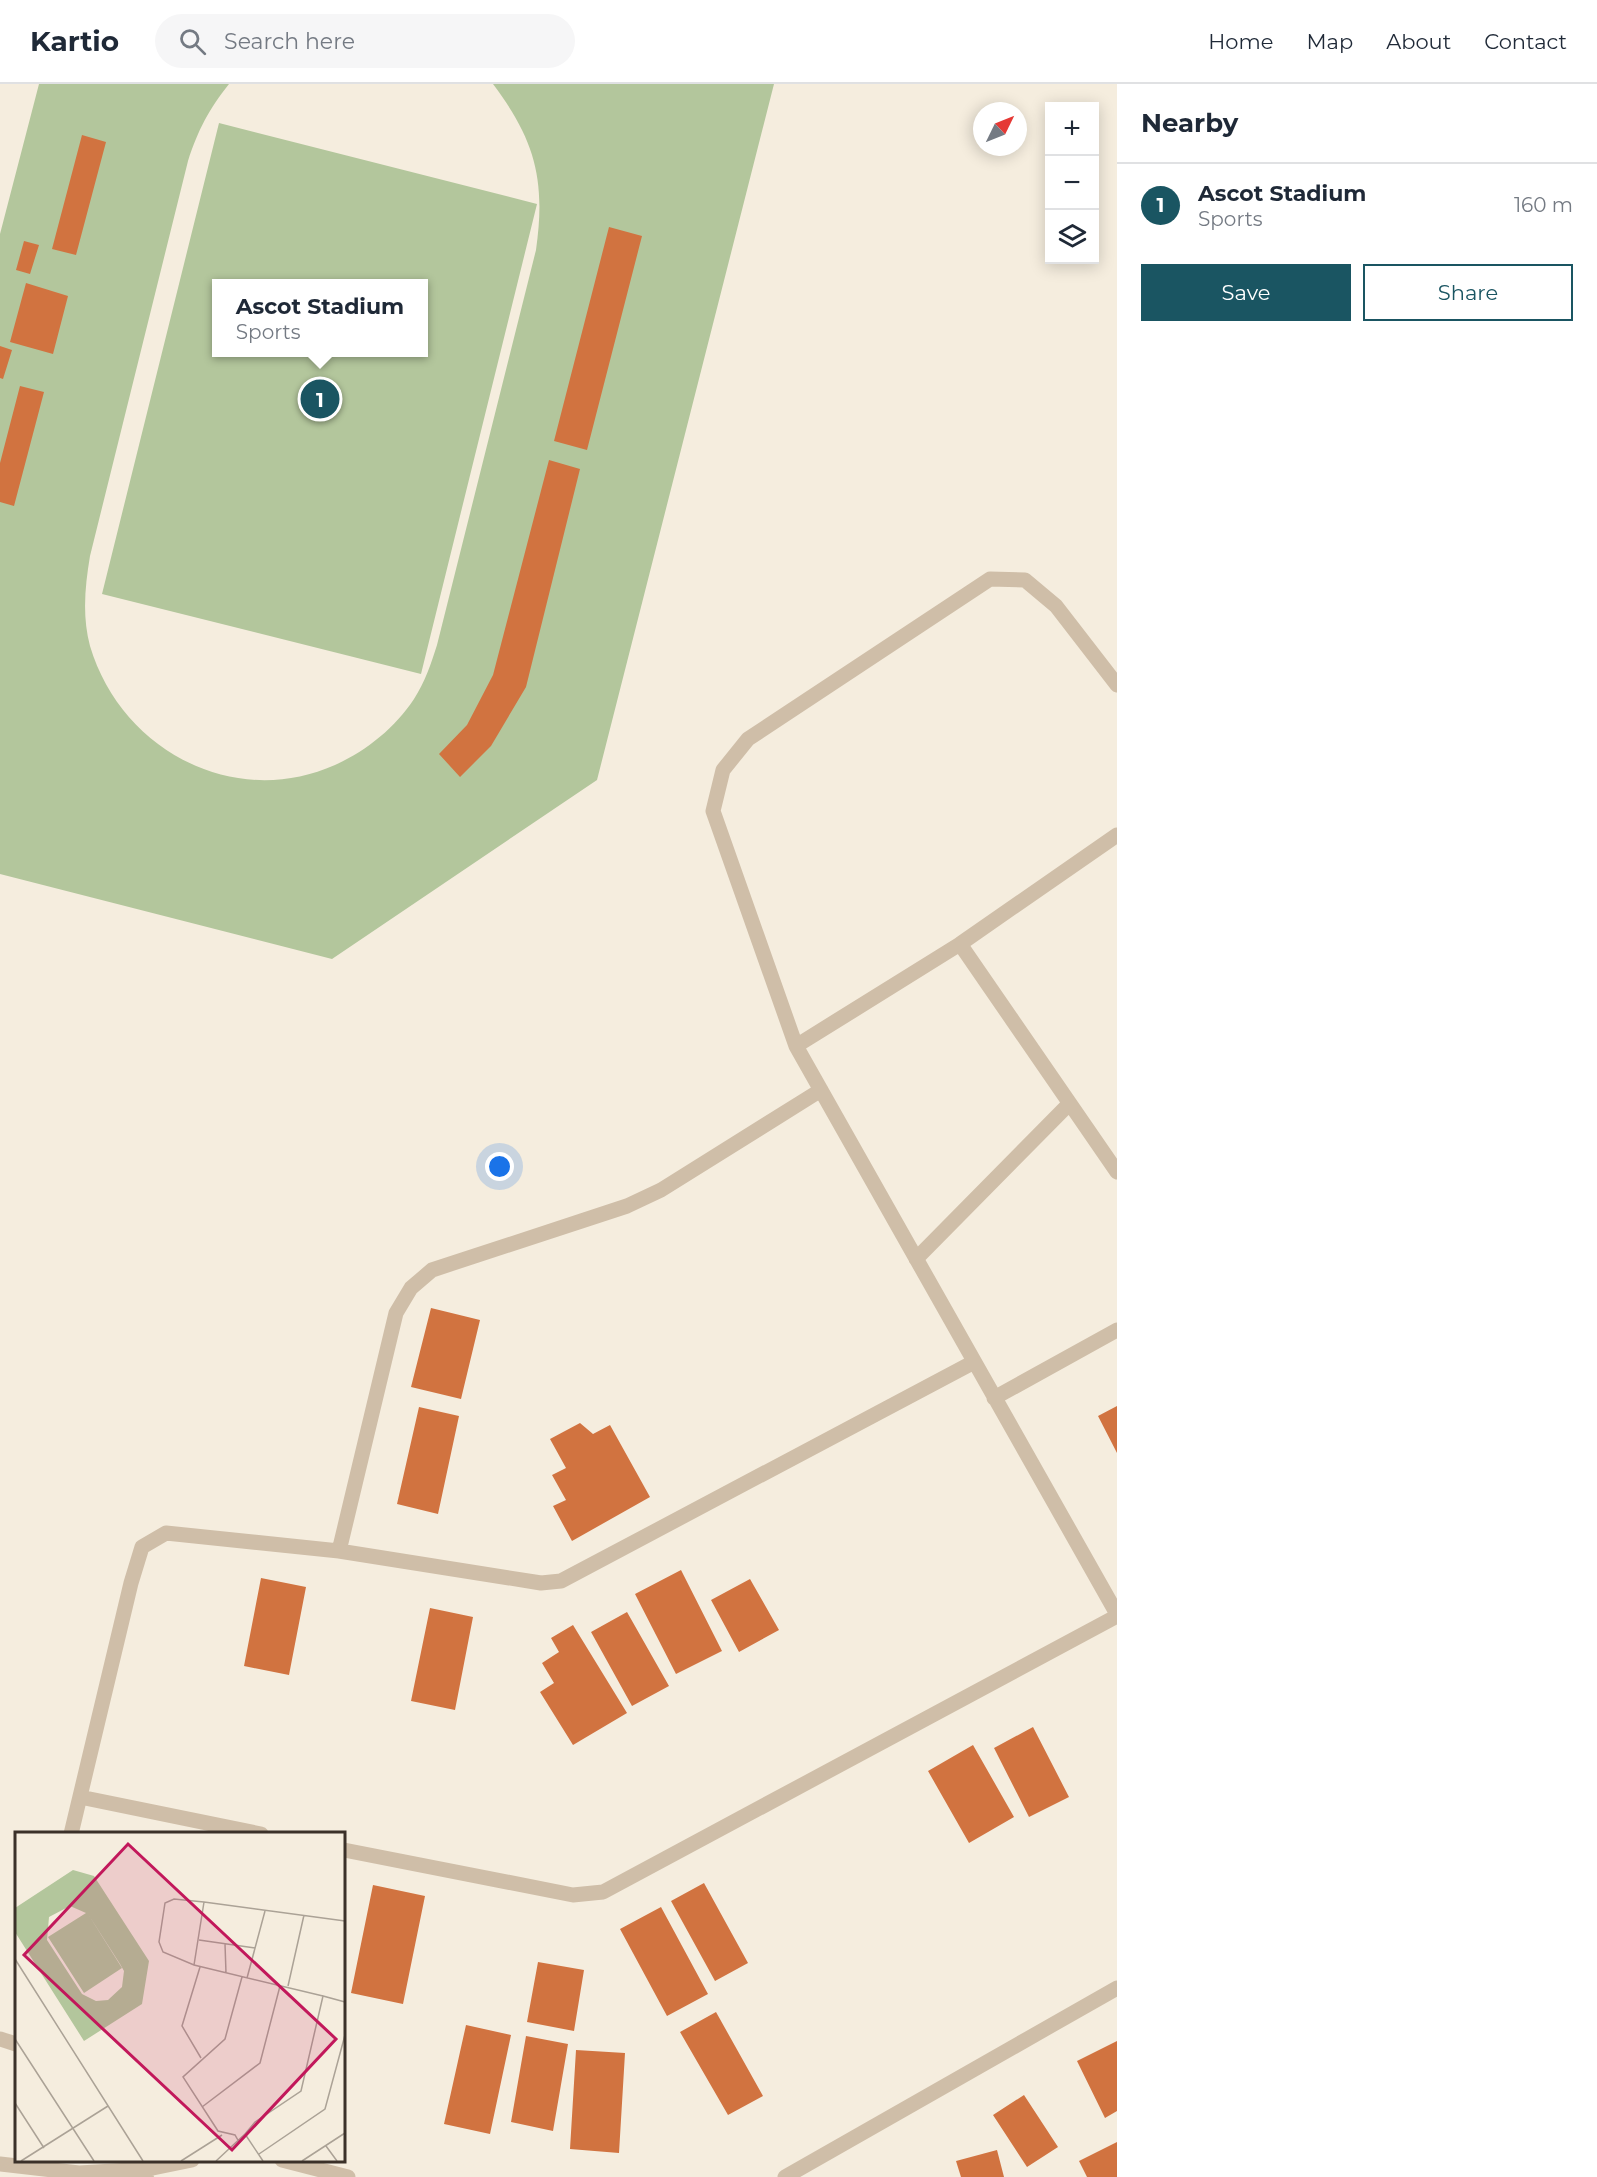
<!DOCTYPE html>
<html lang="en">
<head>
<meta charset="utf-8">
<style>
	:root { --surface:#fff; --page:#f6f6f7; --text:#1f2937; --muted:#747a83; --line:#e0e1e3; --accent:#1a5562 }
	body { margin:0; font-family:Montserrat,sans-serif; background:var(--page); color:var(--text) }
	.controls { position:absolute; right:18px; top:18px; display:grid; overflow:hidden; border-radius:0px; box-shadow:0 3px 15px #0003 }
	.controls button { width:54px; height:54px; display:grid; place-items:center; padding:0; border:0; border-bottom:2px solid var(--line); background:var(--surface); color:var(--text); font:30px sans-serif }
	.compass { position:absolute; left:973px; top:18px; width:54px; height:54px; border-radius:50%; background:var(--surface); box-shadow:0 3px 15px #0003; rotate:47deg }
	.you { position:absolute; left:500px; top:1083px; width:21px; height:21px; margin:-15px; border:4px solid #fff; border-radius:50%; background:#1a73e8; box-shadow:0 0 0 9px #1a73e833 }
	.badge { display:grid; place-items:center; width:39px; height:39px; border-radius:50%; background:var(--accent); color:#fff; font-size:20px; font-weight:700 }
	.pin { position:absolute; translate:-50% -50%; border:3px solid #fff; box-shadow:0 2px 6px #0006 }
	.popup { position:absolute; left:212px; top:195px; width:216px; height:78px; box-sizing:border-box; display:grid; place-content:center; border-radius:0px; background:var(--surface); filter:drop-shadow(0 2px 4px #0005); font-size:20px; white-space:nowrap; color:var(--muted) }
	.popup b { font-size:22px; color:var(--text) }
	.popup::after { content:''; position:absolute; left:50%; top:100%; margin-left:-12px; border:12px solid transparent; border-top-color:var(--surface) }
	.list { margin:0; padding:0; list-style:none }
	h2 { display:flex; justify-content:space-between; align-items:center; height:78px; margin:0; padding:0 24px; font-size:26px }
	h2 small { font-size:20px; font-weight:400; color:var(--muted) }
	.list li { display:grid; grid-template-columns:39px 1fr auto; gap:18px; align-items:center; box-sizing:border-box; height:84px; padding:0 24px; border-top:2px solid var(--line) }
	.list b { display:block; font-size:22px; white-space:nowrap }
	.list p { margin:0; font-size:20px; white-space:nowrap; color:var(--muted) }
	.list em { font-size:20px; font-style:normal; color:var(--muted) }
	.actions { display:flex; gap:12px; padding:18px 24px }
	.actions a { flex:1; padding:14px 0; border:2px solid var(--accent); border-radius:0px; text-align:center; font-size:21px; color:var(--accent) }
	.actions .main { background:var(--accent); color:#fff }
	.icon { flex:none; width:33px; height:33px; fill:none; stroke:currentColor; stroke-width:2; stroke-linecap:round; stroke-linejoin:round }
	.map { position:relative; flex:none; width:1117px; height:2093px; overflow:hidden }
	header { display:flex; align-items:center; gap:36px; box-sizing:border-box; height:84px; padding:0 30px; background:var(--surface); border-bottom:2px solid var(--line) }
	header strong { font-size:28px }
	nav { display:flex; gap:33px; margin-inline-start:auto; font-size:21px }
	.search { width:420px; height:54px; background:var(--page); display:flex; align-items:center; gap:15px; box-sizing:border-box; padding:0 21px; border-radius:33px; color:var(--muted); font-size:22px }
	main { display:flex }
	aside { flex:1; background:var(--surface) }
	.map>svg:first-child { display:block }
	.green { fill:#b3c69c; fill-rule:evenodd }
	.building { fill:#d17340 }
	.lines { fill:none; stroke-linecap:round; stroke-linejoin:round }
	.minor { stroke:#cfbea8; stroke-width:15 }
	.inset-road { fill:none; stroke:#aba296; stroke-width:1.5 }
	.view { fill:#c2185b; fill-opacity:0.15; stroke:#c2185b; stroke-width:3 }
	.inset-edge { fill:none; stroke:#3b3129; stroke-width:3 }
</style>
</head>
<body>
<header>
<strong>Kartio</strong>
<div class="search"><svg class="icon" aria-label="search" viewBox="0 0 24 24"><circle cx="10" cy="10" r="6"/><path d="M15 15l6 6"/></svg>Search here</div>
<nav><a>Home</a><a>Map</a><a>About</a><a>Contact</a></nav>
</header>
<main>
<div class="map">
<svg width="1117" height="2093" viewBox="0 0 1117 2093">
	<rect width="100%" height="100%" fill="#f5edde"/>
	<!-- green -->
	<path class="green" d="M39,0H229C209,25 198,46 188,77L90,472C85,502 82,532 90,562C121,666 234,726 335,681C366,667 395,644 414,615C425,598 431,580 437,561L536,166C546,96 535,56 493,0H774L597,696L332,875L0,790V150Z
		M219,39L537,120L421,590L102,510ZM216,200H424V268H216Z"/>
	<!-- building -->
	<path class="building" d="M82,51L106,58L76,171L52,165Z
		M609,143L642,152L587,366L554,357Z
		M24,157L39,161L30,190L16,186Z
		M26,199L68,212L53,270L10,258Z
		M0,262L12,266L3,295L0,294Z
		M20,302L44,308L14,422L0,418V379Z
		M549,376L580,385L526,603L491,662L460,693L439,670L467,641L493,591Z
		M431,1224L480,1236L461,1315L411,1303Z
		M1117,1322V1369L1098,1332Z
		M419,1323L459,1332L438,1430L397,1420Z
		M580,1339L593,1350L610,1341L650,1413L572,1457L553,1422L566,1416L552,1391L566,1384L550,1355Z
		M681,1486L722,1567L676,1590L635,1510Z
		M261,1494L306,1503L289,1591L244,1582Z
		M750,1495L779,1546L739,1568L711,1516Z
		M430,1524L473,1533L455,1626L411,1617Z
		M627,1528L669,1602L632,1622L591,1548Z
		M573,1541L627,1629L573,1661L540,1608L554,1599L542,1579L559,1568L551,1554Z
		M1033,1643L1069,1713L1029,1733L994,1664Z
		M973,1661L1014,1733L969,1759L928,1687Z
		M704,1799L748,1879L715,1897L671,1817Z
		M373,1801L425,1812L403,1920L351,1909Z
		M661,1823L708,1910L667,1932L620,1845Z
		M538,1878L584,1886L574,1947L527,1938Z
		M716,1928L763,2012L728,2031L680,1948Z
		M466,1941L511,1951L490,2050L444,2040Z
		M526,1952L568,1960L553,2047L511,2038Z
		M1117,1957V2027L1105,2034L1077,1977Z
		M576,1966L625,1969L619,2069L570,2065Z
		M1024,2011L1058,2063L1027,2083L993,2031Z
		M1117,2058V2093H1087L1079,2077Z
		M997,2066L1004,2093H961L956,2077Z"/>
	<g class="lines">
		<!-- minor -->
		<path class="minor" d="M1117,601L1056,522L1025,496L990,495L748,655L723,686L713,727L796,962L1117,1530
			M960,860L1117,1088
			M796,962L960,860L1117,751
			M916,1175L1069,1020
			M994,1314L1117,1246
			M339,1467L396,1229L411,1204L432,1186L627,1122L661,1106L821,1006
			M80,1713L261,1750
			M71,1750L131,1499L142,1463L166,1449L339,1467L541,1499L561,1497L974,1278
			M344,1766L573,1811L603,1808L1117,1532
			M0,1955L16,1960
			M282,2076L348,2093
			M0,2080L79,2089L148,2085
			M146,2093L148,2085L192,2076
			M785,2093L1117,1904"/>
	</g>
	<!-- overview -->
	<g transform="translate(15 1748)">
		<rect width="330" height="330" fill="#f5edde"/>
		<path d="M58,38L79,44L134,129L127,172L69,209L0,100V76ZM55,74L71,81L33,105L69,161L107,136L73,82L105,132L109,139L107,155L93,168L81,169L67,162L32,108L34,85Z" fill="#b3c69c" fill-rule="evenodd"/>
		<path class="inset-road" d="M184,108L240,116M210,112L211,141M0,127L128,329M179,133L189,70M185,135L167,194L186,226M232,146L250,79M273,154L289,83M308,164L179,133L148,120L144,110L150,71L159,67L189,70L330,89M0,207L79,329M0,271L29,316M187,275L245,231L265,154M224,310L220,303L203,299L168,245L210,207L227,145M311,314L322,329M244,322L310,277L330,203M6,329L93,274M166,329L207,303M201,329L230,302M248,329L230,302L240,290L286,259L308,164L330,170M287,329L330,301"/>
		<path class="view" d="M113,12L321,207L217,318L9,123Z"/>
		<rect width="330" height="330" class="inset-edge"/>
	</g>
</svg>
<div class="controls">
<button>+</button>
<button>−</button>
<button><svg class="icon" aria-label="layers" viewBox="0 0 24 24"><path d="M12 4l9 5-9 5-9-5zM3 14l9 5 9-5"/></svg></button>
</div>
<svg class="compass" viewBox="-18 -18 36 36"><path d="M0-13l5 13h-10z" fill="#e53935"/><path d="M0 13l5-13h-10z" fill="#747a83"/></svg>
<div class="you"></div>
<div class="pin badge" style="left:320px;top:315px">1</div>
<div class="popup"><b>Ascot Stadium</b>Sports</div>
</div>
<aside>
<h2>Nearby<small></small></h2>
<ul class="list">
<li><span class="badge">1</span><div><b>Ascot Stadium</b><p>Sports</p></div><em>160 m</em></li>
</ul>
<div class="actions"><a class="main">Save</a><a>Share</a></div>
</aside>
</main>
</body>
</html>
